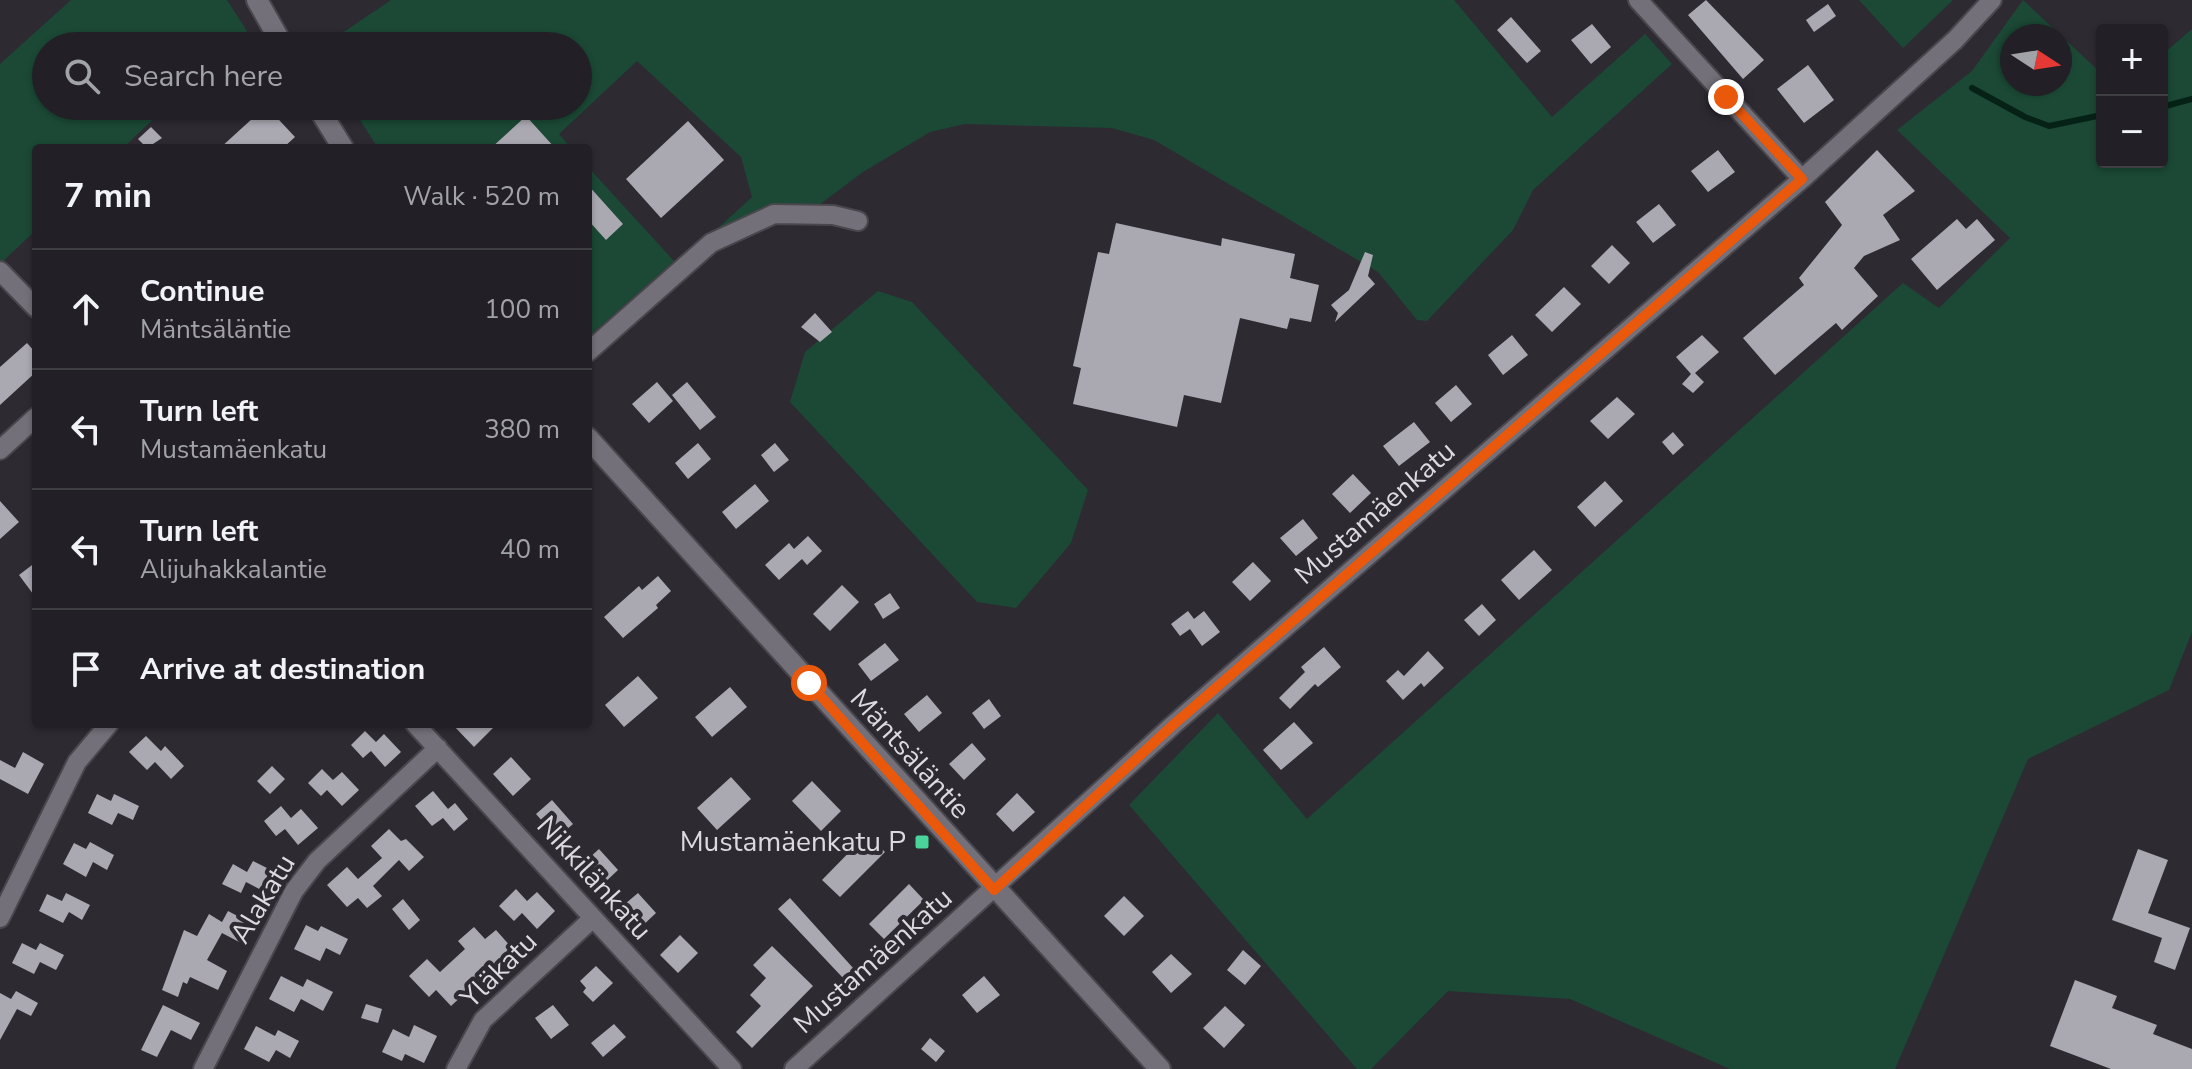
<!DOCTYPE html>
<html lang="en">
<head>
<meta charset="utf-8">
<style>
	:root { --surface:#222026; --page:#2a282e; --text:#f1f3f6; --muted:#a2a3a7; --line:#3f3e43 }
	body { margin:0; font-family:"Nunito Sans",sans-serif; background:var(--page); color:var(--text) }
	.controls { position:absolute; right:24px; top:24px; display:grid; overflow:hidden; border-radius:8px; box-shadow:0 2px 6px #0004 }
	.controls button { width:72px; height:72px; display:grid; place-items:center; padding:0; border:0; border-bottom:2px solid var(--line); background:var(--surface); color:var(--text); font:40px sans-serif }
	.compass { position:absolute; left:2000px; top:24px; width:72px; height:72px; border-radius:50%; background:var(--surface); box-shadow:0 2px 6px #0004; rotate:102deg }
	.stop { position:absolute; width:24px; height:24px; margin:-18px; border:6px solid #ea580c; border-radius:50%; background:#fff }
	.stop.end { background:#ea580c; border-color:#fff; box-shadow:0 2px 8px #0008 }
	.list { margin:0; padding:0; list-style:none }
	h2 { display:flex; justify-content:space-between; align-items:center; height:104px; margin:0; padding:0 32px; font-size:34px }
	h2 small { font-size:26px; font-weight:400; color:var(--muted) }
	.list li { display:grid; grid-template-columns:52px 1fr auto; gap:24px; align-items:center; box-sizing:border-box; height:120px; padding:0 32px; border-top:2px solid var(--line) }
	.list b { display:block; font-size:30px; white-space:nowrap }
	.list p { margin:0; font-size:26px; white-space:nowrap; color:var(--muted) }
	.list em { font-size:26px; font-style:normal; color:var(--muted) }
	.icon { flex:none; width:44px; height:44px; fill:none; stroke:currentColor; stroke-width:2; stroke-linecap:round; stroke-linejoin:round }
	.map { position:relative; flex:none; width:2192px; height:1069px; overflow:hidden }
	.search { position:absolute; background:var(--surface); box-shadow:0 2px 6px #0004; left:32px; top:32px; width:560px; height:88px; display:flex; align-items:center; gap:20px; box-sizing:border-box; padding:0 28px; border-radius:44px; color:var(--muted); font-size:30px }
	.panel { position:absolute; background:var(--surface); box-shadow:0 2px 6px #0004; left:32px; top:144px; width:560px; height:584px; border-radius:8px }
	.map>svg:first-child { display:block }
	.green { fill:#1b4935; fill-rule:evenodd }
	.lines { fill:none; stroke-linecap:round; stroke-linejoin:round }
	.stream { stroke:#062217; stroke-width:6 }
	.building { fill:#aaa8b1 }
	.street-casing { stroke:#49474d; stroke-width:22 }
	.secondary-casing { stroke:#49474d; stroke-width:24 }
	.street { stroke:#737079; stroke-width:18 }
	.secondary { stroke:#737079; stroke-width:20 }
	.route { stroke:#ea580c; stroke-width:10 }
	.poi-dot { fill:#4ad49c; stroke:#2d2a32; stroke-width:3 }
	.labels { text-anchor:middle; dominant-baseline:central; stroke-width:8; stroke-linejoin:round; paint-order:stroke }
	.street-label { font-size:28px; fill:#dcdadf; stroke:#2d2a32 }
	.poi-label { font-size:28px; fill:#dcdadf; stroke:#2d2a32; text-anchor:end }
</style>
</head>
<body>
<div class="map">
<svg width="2192" height="1069" viewBox="0 0 2192 1069">
	<rect width="100%" height="100%" fill="#2d2a32"/>
	<!-- green -->
	<path class="green" d="M71,0H227L247,31L231,46H46V106H167L123,148H36V230L0,264V64Z
		M391,0H1454L1552,117L1645,34L1672,64L1533,190L1513,230L1427,321L1417,320L1378,272L1154,140L1112,128L965,124L930,132L863,172L819,205L772,207L716,230L752,197L741,157L637,61L559,134L571,148H378L351,106H578V46H323Z
		M1859,0H1953L1903,48Z
		M2023,0L2102,74V162H2162V55L2192,29V632L2169,690L2028,759L1895,1069H1730L1570,999L1448,991L1371,1069H1357L1129,805L1218,713L1307,819L1903,283L1939,308L2010,238L1897,130L1972,71ZM2012,36H2060V84H2012Z
		M588,167L674,261L588,337Z
		M878,291L912,302L1088,490L1071,543L1016,608L977,602L790,402L805,352Z"/>
	<g class="lines">
		<!-- stream -->
		<path class="stream" d="M1972,88L2025,117L2049,126L2102,115
			M2162,107L2192,99"/>
	</g>
	<!-- building -->
	<path class="building" d="M1706,0L1764,60L1743,79L1688,15Z
		M1828,4L1836,16L1814,32L1806,20Z
		M1511,17L1541,51L1527,63L1497,30Z
		M1592,24L1611,47L1591,64L1571,40Z
		M1808,65L1834,100L1804,123L1777,89Z
		M266,106L295,137L283,148H220Z
		M526,116L555,148H491Z
		M688,121L724,160L661,218L626,179Z
		M151,127L162,138L147,148L138,139Z
		M1718,150L1735,172L1708,192L1691,171Z
		M1877,150L1915,191L1883,215L1900,240L1864,256L1854,268L1878,296L1842,330L1836,323L1775,375L1743,338L1804,285L1799,278L1842,225L1825,202Z
		M588,185L623,224L606,240L588,220Z
		M1659,204L1676,225L1653,243L1636,222Z
		M1957,219L1966,229L1977,219L1995,240L1937,290L1911,259Z
		M1116,223L1221,246L1222,238L1295,254L1290,278L1319,285L1311,322L1290,318L1287,329L1240,318L1221,403L1184,395L1177,427L1073,404L1081,368L1073,366L1098,252L1109,254Z
		M1612,245L1630,263L1609,284L1591,266Z
		M1365,252L1373,255L1368,276L1375,284L1335,322L1338,313L1331,305L1349,290Z
		M1564,287L1581,304L1552,332L1535,315Z
		M815,313L832,332L820,342L801,327Z
		M1512,335L1528,355L1503,375L1488,355Z
		M1702,335L1719,352L1695,373L1704,382L1693,393L1682,384L1691,374L1676,357Z
		M27,343L36,353V372L0,405V367Z
		M657,382L673,401L649,423L632,404Z
		M687,382L716,417L700,430L672,395Z
		M1456,385L1472,404L1451,422L1435,403Z
		M1617,397L1635,414L1608,439L1590,421Z
		M1414,422L1430,442L1399,466L1383,446Z
		M1673,432L1684,445L1673,455L1662,442Z
		M698,443L711,459L688,479L675,463Z
		M775,443L789,460L774,472L761,455Z
		M1353,474L1371,493L1350,513L1332,494Z
		M1605,481L1623,501L1595,527L1577,507Z
		M755,484L769,501L736,529L722,512Z
		M0,501L19,522L0,539Z
		M1303,519L1318,538L1296,556L1280,538Z
		M808,536L822,551L807,565L802,559L779,580L765,565L789,543L794,549Z
		M1534,550L1552,570L1519,600L1501,580Z
		M36,562V598L19,575Z
		M1253,562L1271,581L1250,601L1232,582Z
		M658,576L671,591L656,605L658,608L623,638L604,617L639,586L642,590Z
		M842,585L859,602L830,631L813,614Z
		M890,593L900,608L883,619L874,604Z
		M1482,604L1496,620L1479,636L1464,620Z
		M1188,611L1194,619L1204,611L1220,632L1202,646L1190,629L1180,636L1171,624Z
		M885,643L899,660L871,681L858,664Z
		M1324,647L1341,667L1318,687L1315,684L1290,709L1279,698L1305,672L1301,667Z
		M1428,651L1444,668L1424,687L1421,683L1403,700L1386,681L1398,670L1404,676Z
		M638,676L658,698L624,727L605,705Z
		M730,687L747,707L712,737L695,717Z
		M927,695L942,713L919,732L904,714Z
		M989,699L1001,716L984,729L972,713Z
		M1294,722L1313,743L1281,770L1263,750Z
		M452,724H497L474,747Z
		M365,731L376,742L384,734L401,752L385,767L371,751L363,758L351,745Z
		M146,736L161,751L165,746L184,766L171,779L155,762L147,770L129,752Z
		M972,743L986,759L964,780L949,764Z
		M23,752L44,764L28,794L0,779V760L15,768Z
		M511,757L531,779L513,796L493,774Z
		M272,766L285,779L270,794L257,781Z
		M322,769L333,780L342,772L359,790L342,806L327,790L321,796L308,783Z
		M731,777L751,799L717,830L697,808Z
		M812,781L841,811L821,831L792,801Z
		M433,791L448,809L455,803L468,819L454,831L443,818L432,826L415,806Z
		M1017,793L1035,812L1013,832L996,814Z
		M97,794L111,801L114,794L139,806L133,820L118,813L112,825L88,813Z
		M552,800L573,824L557,838L536,814Z
		M281,806L291,818L301,809L318,828L298,845L285,829L276,836L264,821Z
		M389,829L401,841L406,839L424,857L409,871L399,860L373,886L382,896L367,908L358,898L347,907L327,885L347,867L358,879L382,858L371,846Z
		M867,834L885,852L840,897L822,880Z
		M90,842L114,855L107,870L93,862L86,877L63,864L74,843L86,849Z
		M599,849L618,870L599,888L579,867Z
		M2138,849L2168,860L2148,913L2190,928L2175,970L2154,962L2162,938L2112,920Z
		M253,861L277,873L267,893L246,882L241,893L222,884L233,864L247,872Z
		M909,884L924,900L884,939L869,924Z
		M516,889L527,901L537,892L555,911L537,929L522,913L514,921L499,906Z
		M66,893L90,905L82,920L69,912L63,923L39,911L47,894L62,901Z
		M638,893L656,913L638,930L619,909Z
		M1124,896L1144,916L1124,936L1104,916Z
		M790,898L854,969L843,978L778,909Z
		M403,899L420,920L409,930L392,909Z
		M228,911L251,923L241,943L222,933L207,960L227,971L218,990L190,977L187,984L183,982L178,997L162,990L184,930L197,936L209,914L222,922Z
		M306,925L318,931L321,926L348,939L340,955L326,948L320,961L294,949Z
		M474,927L485,939L496,930L513,949L451,1006L436,990L429,997L409,976L427,959L440,972L465,949L458,941Z
		M680,935L698,953L678,973L660,955Z
		M22,943L36,950L40,943L64,955L56,970L40,962L34,974L12,963Z
		M772,946L813,986L752,1048L736,1032L761,1006L750,995L766,978L753,965Z
		M1243,950L1261,966L1245,985L1227,970Z
		M1171,954L1192,974L1171,993L1152,972Z
		M596,966L613,983L593,1002L583,992L586,988L580,981Z
		M281,976L303,987L307,979L333,992L323,1011L301,999L294,1012L269,999Z
		M984,976L1000,995L977,1013L962,995Z
		M2075,980L2117,996L2112,1008L2157,1025L2153,1034L2192,1049V1069H2111L2050,1046Z
		M16,991L38,1003L31,1016L17,1009L0,1040V993L11,999Z
		M366,1004L382,1009L378,1023L361,1018Z
		M163,1005L200,1023L191,1040L171,1030L157,1057L141,1050Z
		M553,1005L569,1025L551,1039L535,1018Z
		M1225,1006L1245,1025L1224,1048L1203,1028Z
		M614,1024L626,1037L603,1057L591,1043Z
		M414,1025L437,1036L424,1063L405,1054L402,1061L382,1052L393,1029L409,1037Z
		M256,1026L275,1036L278,1030L299,1041L290,1058L276,1050L269,1062L244,1049Z
		M930,1038L945,1051L936,1062L921,1049Z"/>
	<g class="lines">
		<defs>
			<path id="street" d="M1638,0L1802,179
				M0,271L36,308
				M588,352L711,243L774,214L833,215L858,221
				M0,450L36,417
				M415,724L732,1069
				M0,918L77,762L109,724
				M203,1069L294,891L317,861L438,748
				M456,1069L483,1020L592,919
				M794,1069L1173,725L1802,179L1955,40L1992,0"/>
			<path id="secondary" d="M257,0L283,46
				M317,106L343,148
				M588,438L1160,1069"/>
		</defs>
		<!-- street casing -->
		<use href="#street" class="street-casing"/>
		<!-- secondary casing -->
		<use href="#secondary" class="secondary-casing"/>
		<!-- street -->
		<use href="#street" class="street"/>
		<!-- secondary -->
		<use href="#secondary" class="secondary"/>
	</g>
	<g class="lines">
		<!-- route -->
		<path class="route" d="M809,683L994,890L1173,725L1802,179L1726,97"/>
	</g>
	<!-- markers -->
	<rect class="poi-dot" x="914" y="834" width="16" height="16" rx="4"/>
	<g class="labels">
		<!-- street labels -->
		<g class="street-label">
			<text transform="translate(1375 513) rotate(-41)">Mustamäenkatu</text>
			<text transform="translate(910 754) rotate(48)">Mäntsäläntie</text>
			<text transform="translate(594 878) rotate(48)">Nikkilänkatu</text>
			<text transform="translate(263 899) rotate(-59)">Alakatu</text>
			<text transform="translate(873 961) rotate(-42)">Mustamäenkatu</text>
			<text transform="translate(499 970) rotate(-45)">Yläkatu</text>
		</g>
		<!-- poi labels -->
		<g class="poi-label">
			<text x="906" y="842">Mustamäenkatu P</text>
		</g>
	</g>
</svg>
<div class="controls">
<button>+</button>
<button>−</button>
</div>
<svg class="compass" viewBox="-18 -18 36 36"><path d="M0-13l5 13h-10z" fill="#e53935"/><path d="M0 13l5-13h-10z" fill="#a2a3a7"/></svg>
<div class="stop" style="left:809px;top:683px"></div>
<div class="stop end" style="left:1726px;top:97px"></div>
<div class="search"><svg class="icon" aria-label="search" viewBox="0 0 24 24"><circle cx="10" cy="10" r="6"/><path d="M15 15l6 6"/></svg>Search here</div>
<section class="panel">
<h2>7 min<small>Walk · 520 m</small></h2>
<ul class="list">
<li><svg class="icon" aria-label="ahead" viewBox="0 0 24 24"><path d="M12 20V5M6 11l6-6 6 6"/></svg><div><b>Continue</b><p>Mäntsäläntie</p></div><em>100 m</em></li>
<li><svg class="icon" aria-label="left" viewBox="0 0 24 24"><path d="M17 20v-9H6M10 6l-5 5 5 5"/></svg><div><b>Turn left</b><p>Mustamäenkatu</p></div><em>380 m</em></li>
<li><svg class="icon" aria-label="left" viewBox="0 0 24 24"><path d="M17 20v-9H6M10 6l-5 5 5 5"/></svg><div><b>Turn left</b><p>Alijuhakkalantie</p></div><em>40 m</em></li>
<li><svg class="icon" aria-label="arrive" viewBox="0 0 24 24"><path d="M6 21V4h12l-3 4 3 4H6"/></svg><div><b>Arrive at destination</b></div></li>
</ul>
</section>
</div>
</body>
</html>
